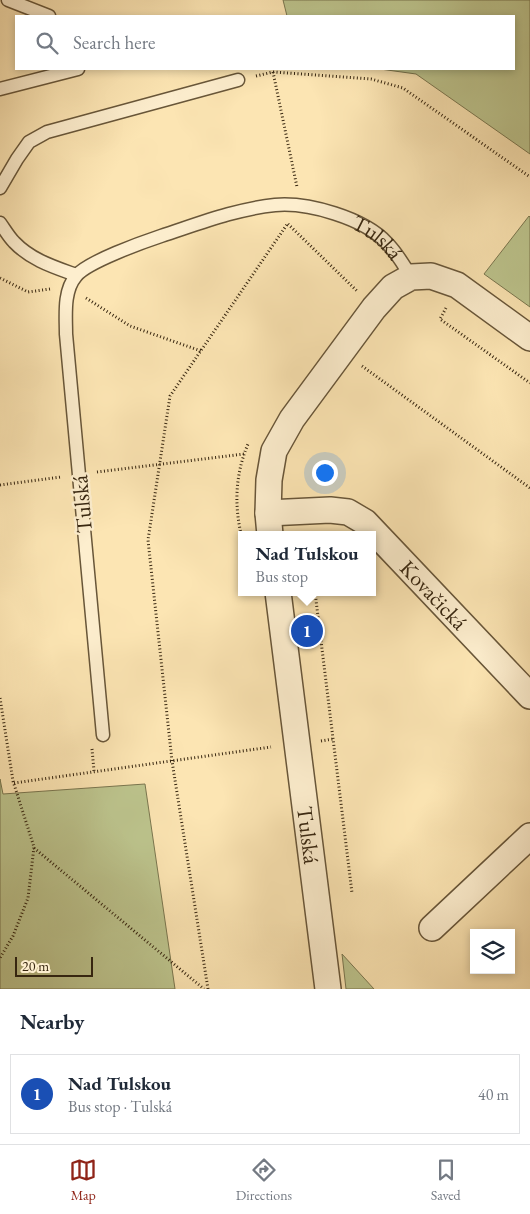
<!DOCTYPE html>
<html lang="en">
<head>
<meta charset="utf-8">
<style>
	:root { --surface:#fff; --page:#f6f6f7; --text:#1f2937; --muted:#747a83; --line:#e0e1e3; --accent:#8f2418 }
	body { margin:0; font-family:"EB Garamond",serif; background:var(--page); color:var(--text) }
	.controls { position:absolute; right:15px; bottom:15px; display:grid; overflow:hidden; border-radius:0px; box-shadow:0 2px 8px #0003 }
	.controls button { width:45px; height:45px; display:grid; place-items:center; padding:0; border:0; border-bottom:1px solid var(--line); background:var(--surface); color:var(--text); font:25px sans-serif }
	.scale { position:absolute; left:15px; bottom:12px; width:78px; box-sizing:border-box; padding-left:5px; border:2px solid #372610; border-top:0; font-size:14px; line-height:18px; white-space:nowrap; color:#372610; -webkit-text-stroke:4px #fdeece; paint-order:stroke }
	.you { position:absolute; left:324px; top:472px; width:18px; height:18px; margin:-12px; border:4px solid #fff; border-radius:50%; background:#1a73e8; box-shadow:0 0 0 8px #1a73e833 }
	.badge { display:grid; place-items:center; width:32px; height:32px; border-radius:50%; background:var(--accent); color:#fff; font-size:16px; font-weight:700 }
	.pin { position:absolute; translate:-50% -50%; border:2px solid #fff; box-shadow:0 1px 5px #0006 }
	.popup { position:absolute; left:238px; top:531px; width:138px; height:65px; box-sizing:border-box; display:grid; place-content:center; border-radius:0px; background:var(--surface); filter:drop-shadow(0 1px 4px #0005); font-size:16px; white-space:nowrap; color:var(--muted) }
	.popup b { font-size:19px; color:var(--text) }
	.popup::after { content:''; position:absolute; left:50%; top:100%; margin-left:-10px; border:10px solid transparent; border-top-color:var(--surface) }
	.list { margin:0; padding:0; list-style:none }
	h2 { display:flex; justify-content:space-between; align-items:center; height:65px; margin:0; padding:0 20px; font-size:21px }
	h2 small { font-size:16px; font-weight:400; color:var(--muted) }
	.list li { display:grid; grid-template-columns:32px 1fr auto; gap:15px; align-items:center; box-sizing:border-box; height:80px; margin:0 10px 10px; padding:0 10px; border:1px solid var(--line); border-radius:0px }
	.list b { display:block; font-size:19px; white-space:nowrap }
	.list p { margin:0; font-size:16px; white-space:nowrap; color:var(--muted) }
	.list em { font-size:16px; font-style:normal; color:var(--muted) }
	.icon { flex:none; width:28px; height:28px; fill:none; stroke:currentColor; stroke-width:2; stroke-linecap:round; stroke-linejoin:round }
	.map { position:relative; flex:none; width:530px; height:989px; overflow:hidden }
	.search { position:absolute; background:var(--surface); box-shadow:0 2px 8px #0003; left:15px; right:15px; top:15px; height:55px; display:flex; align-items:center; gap:12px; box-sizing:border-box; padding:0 18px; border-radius:0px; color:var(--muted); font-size:19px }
	.sheet { height:155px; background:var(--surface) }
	nav { display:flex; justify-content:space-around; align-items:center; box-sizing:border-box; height:70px; border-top:1px solid var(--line); background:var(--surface); font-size:14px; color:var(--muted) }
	nav a { display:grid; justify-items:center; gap:2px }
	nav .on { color:var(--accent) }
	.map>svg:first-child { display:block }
	.green { fill:#bdc58e; stroke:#7a764f }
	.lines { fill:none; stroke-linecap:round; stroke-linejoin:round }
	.lane-casing { stroke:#685639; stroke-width:15 }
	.street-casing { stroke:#685639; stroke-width:28 }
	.path { stroke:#372610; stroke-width:3; stroke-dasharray:1 2.5; stroke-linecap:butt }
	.lane { stroke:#fdeece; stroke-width:12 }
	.street { stroke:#fdeece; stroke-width:25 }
	.labels { text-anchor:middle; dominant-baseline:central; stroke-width:5; stroke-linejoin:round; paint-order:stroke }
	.street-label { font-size:22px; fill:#372610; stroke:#fdeece }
</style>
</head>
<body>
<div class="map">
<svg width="530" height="989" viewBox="0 0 530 989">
	<rect width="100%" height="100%" fill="#fce5b3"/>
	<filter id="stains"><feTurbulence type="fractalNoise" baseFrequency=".004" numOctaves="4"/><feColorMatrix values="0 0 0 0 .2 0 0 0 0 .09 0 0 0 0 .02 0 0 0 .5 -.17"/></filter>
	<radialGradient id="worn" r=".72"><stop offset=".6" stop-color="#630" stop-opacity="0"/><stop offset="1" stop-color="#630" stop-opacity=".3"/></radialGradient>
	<!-- green -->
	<path class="green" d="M283,0H530V154L416,74L380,69H514V16H287Z
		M529,216L530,217V307L484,274Z
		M0,779L3,794L145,784L175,989H0Z
		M342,954L374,989H346Z"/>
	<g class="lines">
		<defs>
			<g id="lane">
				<path d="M8,0L49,16"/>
				<path d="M0,89L78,69"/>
				<path d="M0,188L17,159L29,142L47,132L238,80"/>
				<path d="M0,223C5,230 9,237 14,242C31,260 54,267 76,275"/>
				<path id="s1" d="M103,735L66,334C66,316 63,291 76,276C87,262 143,242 161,236C198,224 236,209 275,205C308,202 364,218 387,243C397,253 404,265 411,277"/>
			</g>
			<g id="street">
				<path id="s2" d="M268,513L330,510L348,512L365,522L530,696"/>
				<path d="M270,535L268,513L269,480L274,451L292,419L374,308L393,287L411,277L431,276L457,285L530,338"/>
				<path id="s3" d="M278,592L328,989"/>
				<path d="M432,928L530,836"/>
			</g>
		</defs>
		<!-- lane casing -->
		<use href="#lane" class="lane-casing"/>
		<!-- street casing -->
		<use href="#street" class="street-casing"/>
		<!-- path -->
		<path class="path" d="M273,72L297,187
			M256,76L273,72L371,79L403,88L530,177
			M288,224L357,291
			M0,278L28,292L50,289
			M86,298L130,326L201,351
			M446,308L440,319L530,383
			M362,366L530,488
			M97,472L244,454
			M0,485L61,477
			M242,538C234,506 235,475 248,444
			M315,592L352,893
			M0,698L13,781L34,847L28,898L13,936L0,958
			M321,741L333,739
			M92,749L94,771
			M14,783L271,747
			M34,848L204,989
			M208,989L172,761L148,540L170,396L288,223"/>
		<!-- lane -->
		<use href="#lane" class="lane"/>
		<!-- street -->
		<use href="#street" class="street"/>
	</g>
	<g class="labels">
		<!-- street labels -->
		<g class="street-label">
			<text stroke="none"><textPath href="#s1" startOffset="786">Tulská</textPath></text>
			<text transform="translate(82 504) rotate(-95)">Tulská</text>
			<text stroke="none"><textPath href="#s2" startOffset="200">Kovačická</textPath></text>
			<text stroke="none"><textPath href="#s3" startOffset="245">Tulská</textPath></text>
		</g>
	</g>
	<rect width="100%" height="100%" filter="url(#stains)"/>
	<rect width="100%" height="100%" fill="url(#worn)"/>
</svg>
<div class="controls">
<button><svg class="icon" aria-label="layers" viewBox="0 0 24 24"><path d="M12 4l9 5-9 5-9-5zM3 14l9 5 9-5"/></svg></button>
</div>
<div class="scale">20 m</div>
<div class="you"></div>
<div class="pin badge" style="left:307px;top:631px;background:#1a4fb4">1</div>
<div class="popup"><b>Nad Tulskou</b>Bus stop</div>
<div class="search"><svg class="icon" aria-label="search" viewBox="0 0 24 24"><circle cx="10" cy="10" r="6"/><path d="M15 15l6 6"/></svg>Search here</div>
</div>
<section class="sheet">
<h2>Nearby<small></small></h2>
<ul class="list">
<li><span class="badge" style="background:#1a4fb4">1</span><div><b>Nad Tulskou</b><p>Bus stop · Tulská</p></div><em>40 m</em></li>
</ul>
</section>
<nav>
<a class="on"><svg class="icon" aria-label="map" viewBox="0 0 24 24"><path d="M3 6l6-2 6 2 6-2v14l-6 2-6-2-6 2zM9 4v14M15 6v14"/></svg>Map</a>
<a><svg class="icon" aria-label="directions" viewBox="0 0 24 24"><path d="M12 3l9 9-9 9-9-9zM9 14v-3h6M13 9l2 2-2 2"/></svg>Directions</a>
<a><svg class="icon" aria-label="saved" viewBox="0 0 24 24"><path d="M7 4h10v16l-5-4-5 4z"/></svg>Saved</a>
</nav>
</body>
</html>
